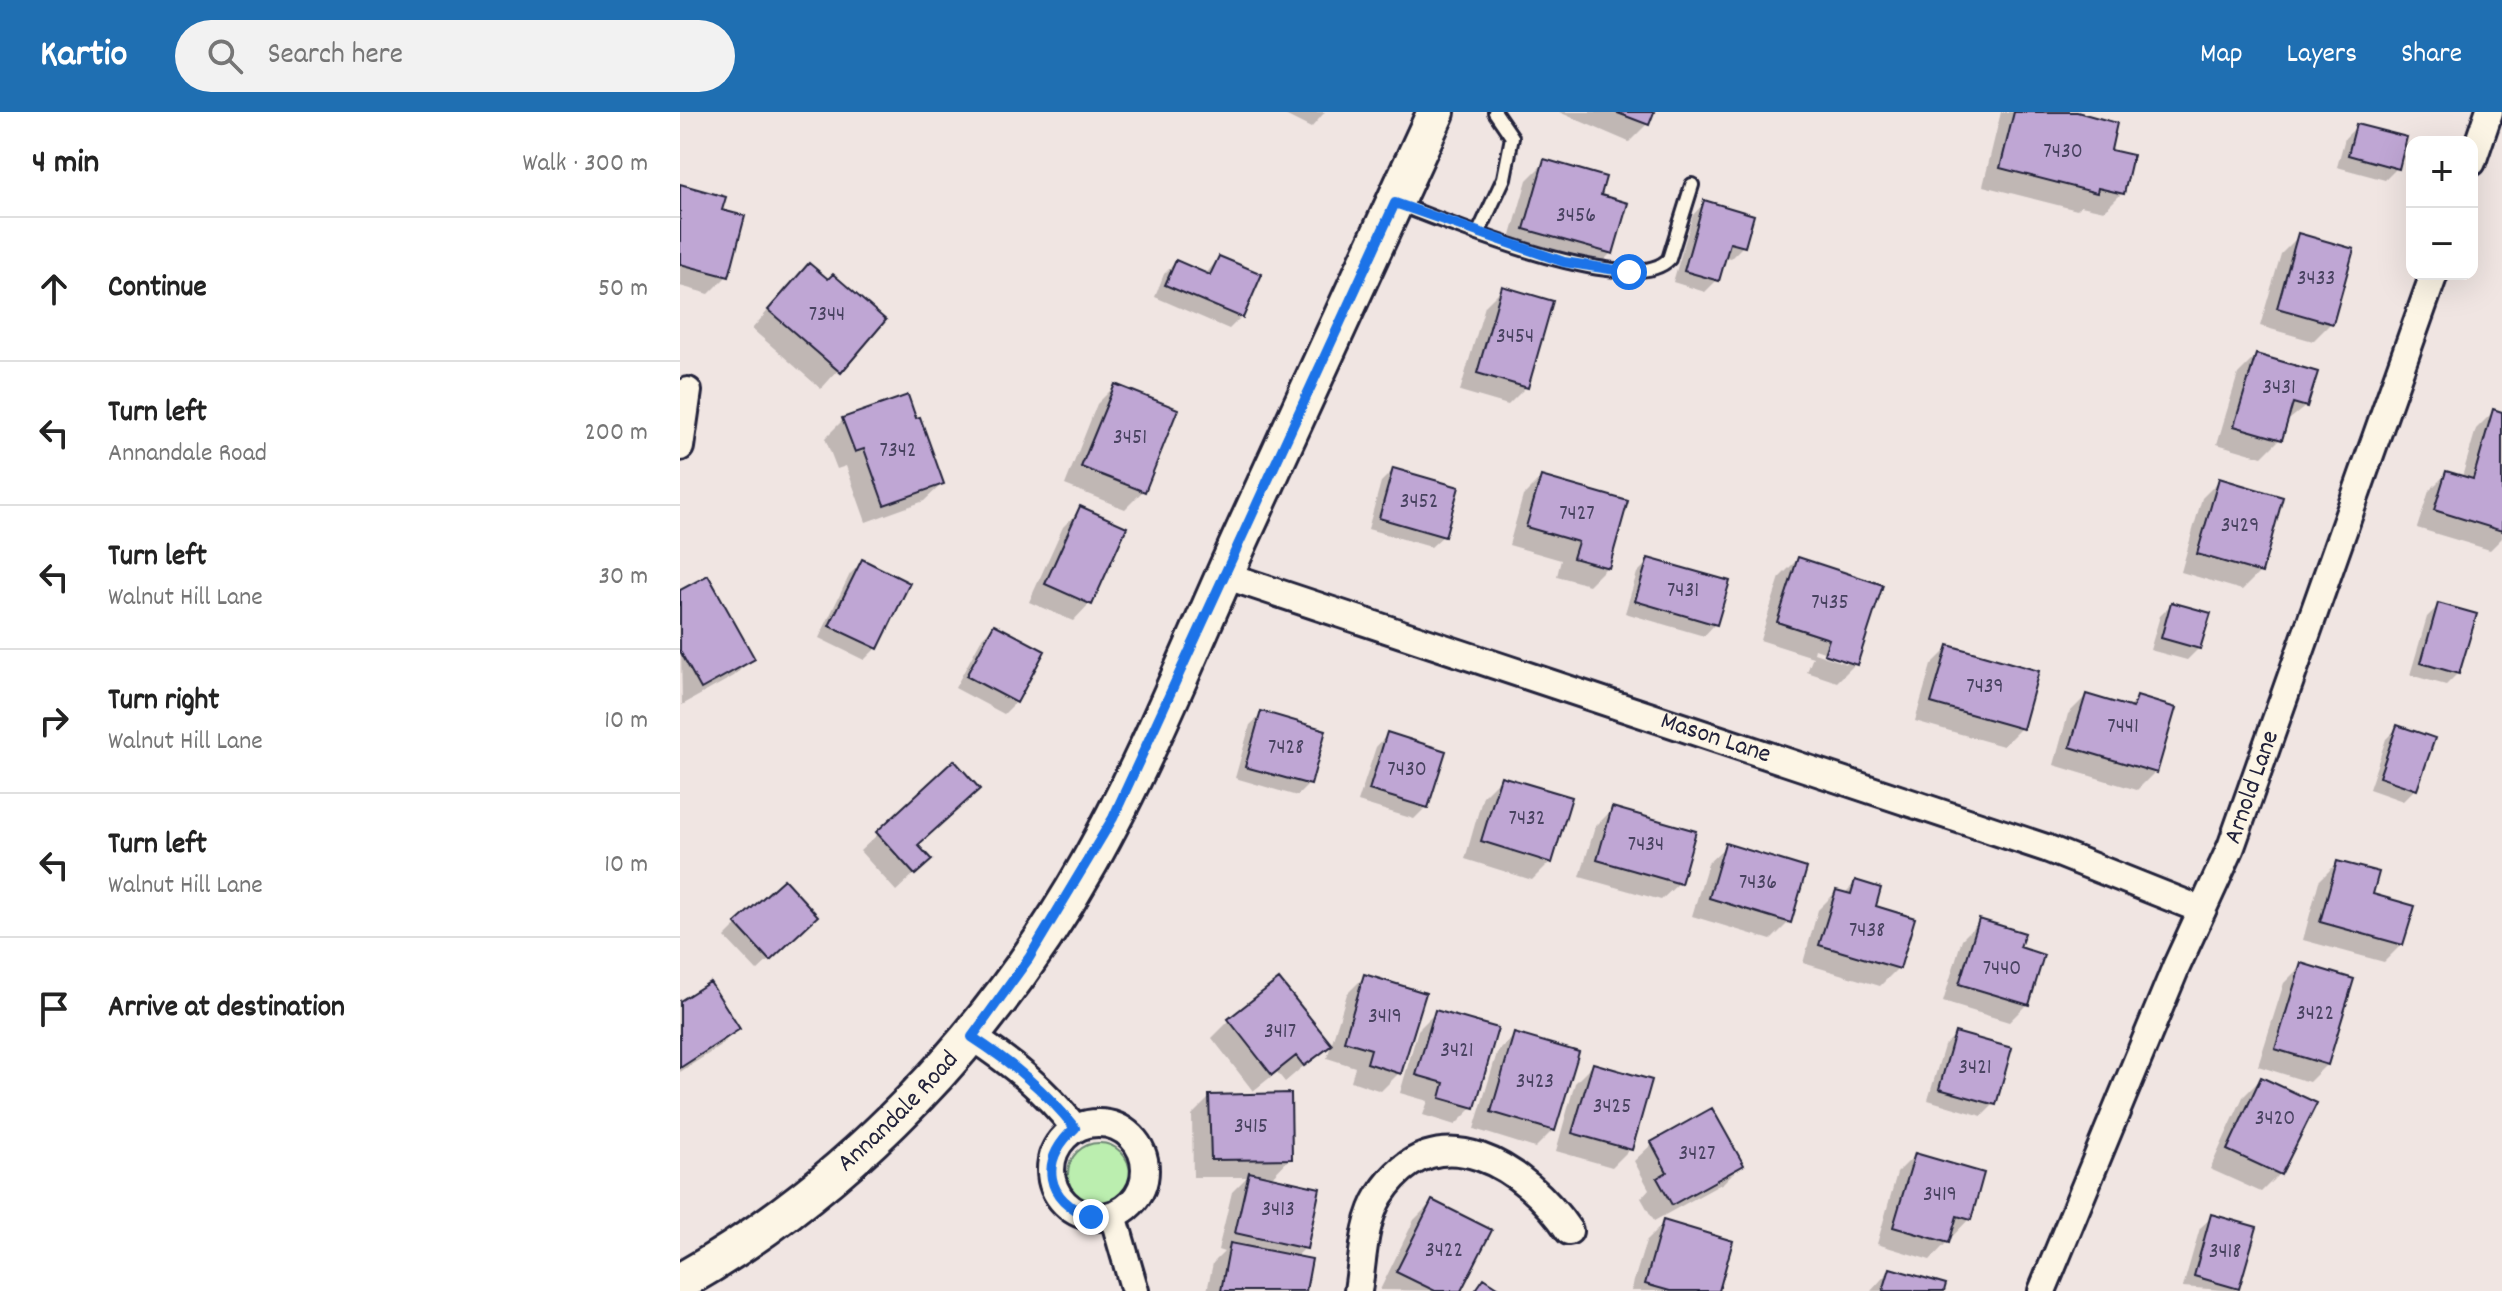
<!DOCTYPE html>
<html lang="en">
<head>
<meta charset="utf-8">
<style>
	:root { --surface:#fff; --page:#f2f2f2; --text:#222; --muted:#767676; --line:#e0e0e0; --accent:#1f6fb2 }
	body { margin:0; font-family:Dekko,sans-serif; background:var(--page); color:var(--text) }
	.controls { position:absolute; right:24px; top:24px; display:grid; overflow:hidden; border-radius:16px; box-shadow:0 8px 32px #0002 }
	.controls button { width:72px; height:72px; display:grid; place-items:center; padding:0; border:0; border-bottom:2px solid var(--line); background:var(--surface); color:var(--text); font:40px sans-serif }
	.stop { position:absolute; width:24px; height:24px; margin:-18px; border:6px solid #1a73e8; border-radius:50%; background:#fff }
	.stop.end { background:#1a73e8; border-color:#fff; box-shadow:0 2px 8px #0008 }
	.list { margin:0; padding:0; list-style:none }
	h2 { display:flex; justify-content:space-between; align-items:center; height:104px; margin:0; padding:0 32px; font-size:34px }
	h2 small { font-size:26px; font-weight:400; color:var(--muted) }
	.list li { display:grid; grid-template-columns:52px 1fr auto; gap:24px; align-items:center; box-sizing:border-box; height:144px; padding:0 32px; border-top:2px solid var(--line) }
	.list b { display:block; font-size:30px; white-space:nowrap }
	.list p { margin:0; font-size:26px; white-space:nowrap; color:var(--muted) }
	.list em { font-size:26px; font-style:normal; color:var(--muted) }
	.icon { flex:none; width:44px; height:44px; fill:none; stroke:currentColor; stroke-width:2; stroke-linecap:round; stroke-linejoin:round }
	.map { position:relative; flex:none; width:1822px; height:1179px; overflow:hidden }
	header { display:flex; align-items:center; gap:48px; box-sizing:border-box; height:112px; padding:0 40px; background:var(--accent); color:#fff }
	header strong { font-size:38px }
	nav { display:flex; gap:44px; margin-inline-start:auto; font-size:28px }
	.search { width:560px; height:72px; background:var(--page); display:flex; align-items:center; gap:20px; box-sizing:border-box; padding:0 28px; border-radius:44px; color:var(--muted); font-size:30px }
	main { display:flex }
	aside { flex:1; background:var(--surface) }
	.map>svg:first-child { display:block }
	.green { fill:#bbeeaf; stroke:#6e8875; stroke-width:2 }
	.shadow { fill:#0003; fill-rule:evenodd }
	.building { fill:#bfa6d4; stroke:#22223b; stroke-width:2 }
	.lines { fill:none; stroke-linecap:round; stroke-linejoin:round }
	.lane-casing { stroke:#22223b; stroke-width:18 }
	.street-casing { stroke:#22223b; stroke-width:32 }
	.secondary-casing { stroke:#22223b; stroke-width:42 }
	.lane { stroke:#fcf5e5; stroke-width:12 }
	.street { stroke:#fcf5e5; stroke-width:26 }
	.secondary { stroke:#fcf5e5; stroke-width:36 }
	.route { stroke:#1a73e8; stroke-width:10 }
	.labels { text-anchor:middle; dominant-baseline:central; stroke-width:8; stroke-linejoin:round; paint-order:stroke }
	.number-label { font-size:22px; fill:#494361 }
	.street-label { font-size:26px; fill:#22223b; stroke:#fcf5e5 }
</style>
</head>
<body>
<header>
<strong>Kartio</strong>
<div class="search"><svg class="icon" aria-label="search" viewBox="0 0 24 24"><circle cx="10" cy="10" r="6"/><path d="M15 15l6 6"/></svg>Search here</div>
<nav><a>Map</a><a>Layers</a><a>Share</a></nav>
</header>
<main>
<aside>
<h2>4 min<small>Walk · 300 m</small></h2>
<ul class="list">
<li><svg class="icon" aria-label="ahead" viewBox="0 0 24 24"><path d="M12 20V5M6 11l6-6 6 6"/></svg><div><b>Continue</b></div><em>50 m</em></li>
<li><svg class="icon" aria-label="left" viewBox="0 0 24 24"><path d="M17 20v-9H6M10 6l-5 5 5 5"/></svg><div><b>Turn left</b><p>Annandale Road</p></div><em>200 m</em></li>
<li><svg class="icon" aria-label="left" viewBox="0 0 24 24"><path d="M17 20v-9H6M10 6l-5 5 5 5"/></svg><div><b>Turn left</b><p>Walnut Hill Lane</p></div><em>30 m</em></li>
<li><svg class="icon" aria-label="right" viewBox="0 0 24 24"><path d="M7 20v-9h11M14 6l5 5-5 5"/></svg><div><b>Turn right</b><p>Walnut Hill Lane</p></div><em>10 m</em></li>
<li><svg class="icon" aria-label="left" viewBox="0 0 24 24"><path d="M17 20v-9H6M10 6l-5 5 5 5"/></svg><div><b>Turn left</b><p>Walnut Hill Lane</p></div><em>10 m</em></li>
<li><svg class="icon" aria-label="arrive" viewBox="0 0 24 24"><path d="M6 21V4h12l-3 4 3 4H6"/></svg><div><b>Arrive at destination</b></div></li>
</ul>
</aside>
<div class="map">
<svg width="1822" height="1179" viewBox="0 0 1822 1179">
	<rect width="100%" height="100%" fill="#f0e5e2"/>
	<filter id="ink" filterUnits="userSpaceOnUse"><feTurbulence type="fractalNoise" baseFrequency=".0125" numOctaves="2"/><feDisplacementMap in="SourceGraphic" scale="16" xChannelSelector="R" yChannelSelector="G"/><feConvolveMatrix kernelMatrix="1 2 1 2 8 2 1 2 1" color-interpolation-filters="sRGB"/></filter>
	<g filter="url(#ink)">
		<!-- green -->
		<path class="green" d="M388 1062a31 31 0 1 1 62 0a31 31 0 1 1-62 0Z"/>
		<!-- shadow -->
		<path class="shadow" d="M599,0H645L631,16Z
			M879,0H972L967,12L949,30Z
			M1321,0H1395L1428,39L1442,81L1424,99L1401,94L1397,98L1303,74Z
			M1677,14L1717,56L1705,68L1657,55L1665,26Z
			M865,50L919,84L931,141L913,159L828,134L847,68Z
			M0,74L40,100L47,164L29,182L0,174Z
			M1024,91L1063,134L1051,146L1044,144L1037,168L1025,180L993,170L1013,103Z
			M1619,124L1651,211L1633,229L1580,214L1601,142Z
			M539,146L561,205L549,217L475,185L484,162L496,150L525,163Z
			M148,170L203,208L141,277L72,217L112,171Z
			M823,176L846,275L828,293L780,279L805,194Z
			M1576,244L1626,294L1605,311L1600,327L1582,345L1537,332L1558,262Z
			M435,274L463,379L445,397L385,373L417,292Z
			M1814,299L1822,302V426L1810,438L1737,416L1749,379L1767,361L1782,365L1796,317Z
			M163,308L262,372L244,389L186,410L166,354L157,357L145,326Z
			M713,358L763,424L751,435L688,417L701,370Z
			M861,366L927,455L909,473L877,464L881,448L829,433L843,384Z
			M1540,368L1580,460L1562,478L1501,460L1522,386Z
			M401,397L410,491L393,509L349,490L383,415Z
			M1118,447L1175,552L1157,570L1127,560L1133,545L1080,528L1100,465ZM1135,537L1167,548V552L1134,541Z
			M969,449L1035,512L1024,524L945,501L957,461Z
			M182,450L228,472L196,536L184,548L139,526L170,462Z
			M0,480L72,546L54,564L2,593Z
			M1492,492L1519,536L1507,548L1470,538L1480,504Z
			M1759,493L1778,561L1766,573L1730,563L1747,505Z
			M314,514L336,590L324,602L275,576L302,526Z
			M1269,535L1341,616L1323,634L1235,609L1251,553Z
			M1406,584L1448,596L1458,586L1475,660L1457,678L1374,653L1388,602Z
			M582,602L629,672L617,684L555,666L570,613Z
			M1718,615L1735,677L1723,689L1689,677L1706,627Z
			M707,623L746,695L734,707L678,690L696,635Z
			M274,651L236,734L249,748L216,779L180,739Z
			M821,666L870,750L852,768L785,747L803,684Z
			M933,697L999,771L981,788L900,765L915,715Z
			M1046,734L1109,810L1091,828L1012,804L1028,751Z
			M1657,751L1691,783L1722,832L1704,850L1623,828L1639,769Z
			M1176,770L1194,796L1218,856L1200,874L1123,851L1138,798L1156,780L1164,782Z
			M1300,809L1338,837L1347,892L1329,910L1263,890L1282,827Z
			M57,813L123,816L77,859L45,825Z
			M1622,853L1647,952L1629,970L1578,954L1604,871Z
			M685,864L719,961L701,979L671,969L675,955L647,946L667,882Z
			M0,892L57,917L39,935L0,960Z
			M756,900L793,995L775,1013L743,1003L748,989L720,981L738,918Z
			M549,909L649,932L605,970L597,960L573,979L532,926Z
			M1276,922L1314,992L1302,1004L1248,988L1264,934Z
			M835,923L873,1018L855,1036L794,1017L817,941Z
			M913,953L950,1037L932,1055L876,1039L895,971Z
			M1581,967L1599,1062L1581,1080L1530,1057L1563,985Z
			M530,985L610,1046L590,1067L625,1136L615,1146L624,1179H527L533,1151L544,1140L538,1138L552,1080L567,1065H513L512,1003Z
			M972,1032L1061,1053L1043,1071L974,1109L961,1086L969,1077L954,1049Z
			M1235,1043L1289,1107L1250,1148L1197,1132L1217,1061Z
			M752,1090L779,1179L700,1178L734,1108Z
			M1532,1105L1557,1176L1554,1179L1503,1175L1520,1116Z
			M984,1111L1037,1179H951L966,1129Z
			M1210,1158L1262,1179H1191Z"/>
		<!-- building -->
		<path class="building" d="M935,0H974L969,13Z
			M1334,0H1397L1437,11L1431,38L1453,43L1444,82L1418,76L1417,81L1320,56Z
			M1676,12L1727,25L1719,57L1668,43Z
			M864,47L926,65L921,83L948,91L933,142L844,117Z
			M0,72L46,85L42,98L65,104L49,165L0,152Z
			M1024,88L1074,103L1065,135L1050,131L1039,169L1004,159Z
			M1618,121L1674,137L1653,212L1597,196Z
			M539,144L582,162L563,206L485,173L496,148L530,163Z
			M129,151L148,167L153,162L206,208L161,261L88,198Z
			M822,174L873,189L848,276L797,261Z
			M1576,242L1638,260L1627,295L1613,291L1602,328L1554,314Z
			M435,272L498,297L465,380L401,355Z
			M228,283L236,306L240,305L264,372L204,393L184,337L175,340L162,306Z
			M1813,297L1822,300V419L1754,398L1766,359L1793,367Z
			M713,356L779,375L765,425L699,406Z
			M861,364L948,389L929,456L893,446L898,430L846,415Z
			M1539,366L1603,385L1582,461L1517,442Z
			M400,394L447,415L412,493L365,472Z
			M1118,445L1203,473L1177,553L1144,542L1149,527L1097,510Z
			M968,446L1050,469L1037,513L955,489Z
			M182,447L230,471L198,537L149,514Z
			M28,463L75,547L21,577L0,539V478Z
			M1491,490L1531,501L1520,537L1481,526Z
			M1758,491L1797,502L1779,562L1741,551Z
			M314,512L365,539L337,591L286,564Z
			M1268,533L1359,559L1343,617L1251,591Z
			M1406,582L1453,596L1457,584L1496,596L1477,661L1390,635Z
			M581,599L646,618L631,673L565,655Z
			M1717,613L1755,626L1737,678L1699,665Z
			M707,620L766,639L748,696L689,678Z
			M274,648L300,677L238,733L252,748L235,763L196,720Z
			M821,664L892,685L872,751L801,729Z
			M932,695L1016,719L1001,772L917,748Z
			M1045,731L1127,756L1111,811L1029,786Z
			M1657,749L1699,760L1693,782L1735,794L1723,833L1640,810Z
			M104,767L138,804L90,849L55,811Z
			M1175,768L1201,776L1196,794L1235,806L1220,857L1139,833L1156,778L1171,782Z
			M1299,807L1345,821L1340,835L1364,843L1349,893L1279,872Z
			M1621,851L1674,867L1648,953L1595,937Z
			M684,862L746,881L721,962L687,951L691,937L664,929Z
			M599,867L652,933L624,954L616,944L592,963L548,907Z
			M30,870L60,917L0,956V889Z
			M755,898L818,916L795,996L760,986L764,971L736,963Z
			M1275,920L1332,936L1316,993L1259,977Z
			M834,921L899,940L875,1019L811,1000Z
			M913,951L972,968L952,1038L892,1021Z
			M1581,965L1637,991L1601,1063L1547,1038Z
			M611,981L612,1047L531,1048L529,983Z
			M1032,996L1064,1053L992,1093L977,1066L987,1060L971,1030Z
			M1235,1041L1304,1061L1291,1108L1277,1104L1269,1131L1213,1115Z
			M569,1060L640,1076L627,1137L555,1121Z
			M752,1088L812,1118L781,1179H755L716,1160Z
			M1531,1102L1577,1115L1559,1177L1514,1164Z
			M983,1108L1053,1129L1039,1179H990L965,1172Z
			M550,1131L632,1147L626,1179H541Z
			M1210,1156L1266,1172L1264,1179H1203Z
			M804,1166L824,1179H795Z"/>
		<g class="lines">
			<defs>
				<path id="lane" d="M718,92C766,110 951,188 989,147L1012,73
					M798,122L824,66L832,25L815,0"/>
				<g id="street">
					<path d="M1792,50L1809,0"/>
					<path d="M0,335L8,279"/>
					<path id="s1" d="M544,463L1366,736L1522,798"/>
					<path d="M292,925C332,951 365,978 395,1016"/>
					<circle cx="418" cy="1058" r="47"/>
					<path d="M433,1103L455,1179"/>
					<path d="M678,1179C683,1148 683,1110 700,1083C756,996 847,1056 889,1119"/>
					<path id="s2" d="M1362,1179L1496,855L1551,735L1754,162"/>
				</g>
				<g id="secondary">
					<path id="s3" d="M0,1170C171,1073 313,922 409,751C467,648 511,536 560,428C625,285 691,143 756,0"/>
				</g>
			</defs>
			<!-- lane casing -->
			<use href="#lane" class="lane-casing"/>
			<!-- street casing -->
			<use href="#street" class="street-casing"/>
			<!-- secondary casing -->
			<use href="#secondary" class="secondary-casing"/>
			<!-- lane -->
			<use href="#lane" class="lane"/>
			<!-- street -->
			<use href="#street" class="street"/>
			<!-- secondary -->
			<use href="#secondary" class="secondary"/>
		</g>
	</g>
	<g class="lines" filter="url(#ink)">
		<!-- route -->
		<path class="route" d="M411,1105C364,1087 359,1049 395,1016C365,978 332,951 292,925L349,846L433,706L715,91L884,150L949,160"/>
	</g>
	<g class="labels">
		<!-- number labels -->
		<g class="number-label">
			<text x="1383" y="40">7430</text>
			<text x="896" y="104">3456</text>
			<text x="1636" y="167">3433</text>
			<text x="147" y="203">7344</text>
			<text x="835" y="225">3454</text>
			<text x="1599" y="276">3431</text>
			<text x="450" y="326">3451</text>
			<text x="218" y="339">7342</text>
			<text x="739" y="390">3452</text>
			<text x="897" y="402">7427</text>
			<text x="1560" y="414">3429</text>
			<text x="1003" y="479">7431</text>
			<text x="1150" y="491">7435</text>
			<text x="1305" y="575">7439</text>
			<text x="1443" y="615">7441</text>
			<text x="606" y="636">7428</text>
			<text x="727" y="658">7430</text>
			<text x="847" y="707">7432</text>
			<text x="966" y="733">7434</text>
			<text x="1078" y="771">7436</text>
			<text x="1187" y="819">7438</text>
			<text x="1322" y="857">7440</text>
			<text x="1635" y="902">3422</text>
			<text x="705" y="905">3419</text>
			<text x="600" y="920">3417</text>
			<text x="777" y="939">3421</text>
			<text x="1295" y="956">3421</text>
			<text x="855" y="970">3423</text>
			<text x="932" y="995">3425</text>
			<text x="1595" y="1007">3420</text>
			<text x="571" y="1015">3415</text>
			<text x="1017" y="1042">3427</text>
			<text x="1260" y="1083">3419</text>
			<text x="598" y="1098">3413</text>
			<text x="764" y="1139">3422</text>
			<text x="1545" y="1140">3418</text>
		</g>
		<!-- street labels -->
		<g class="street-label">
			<text stroke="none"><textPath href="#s1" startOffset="518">Mason Lane</textPath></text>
			<text stroke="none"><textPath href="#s2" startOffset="546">Arnold Lane</textPath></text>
			<text stroke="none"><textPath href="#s3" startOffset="278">Annandale Road</textPath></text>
		</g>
	</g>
</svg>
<div class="controls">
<button>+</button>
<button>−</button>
</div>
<div class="stop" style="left:949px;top:160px"></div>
<div class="stop end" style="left:411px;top:1105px"></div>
</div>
</main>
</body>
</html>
